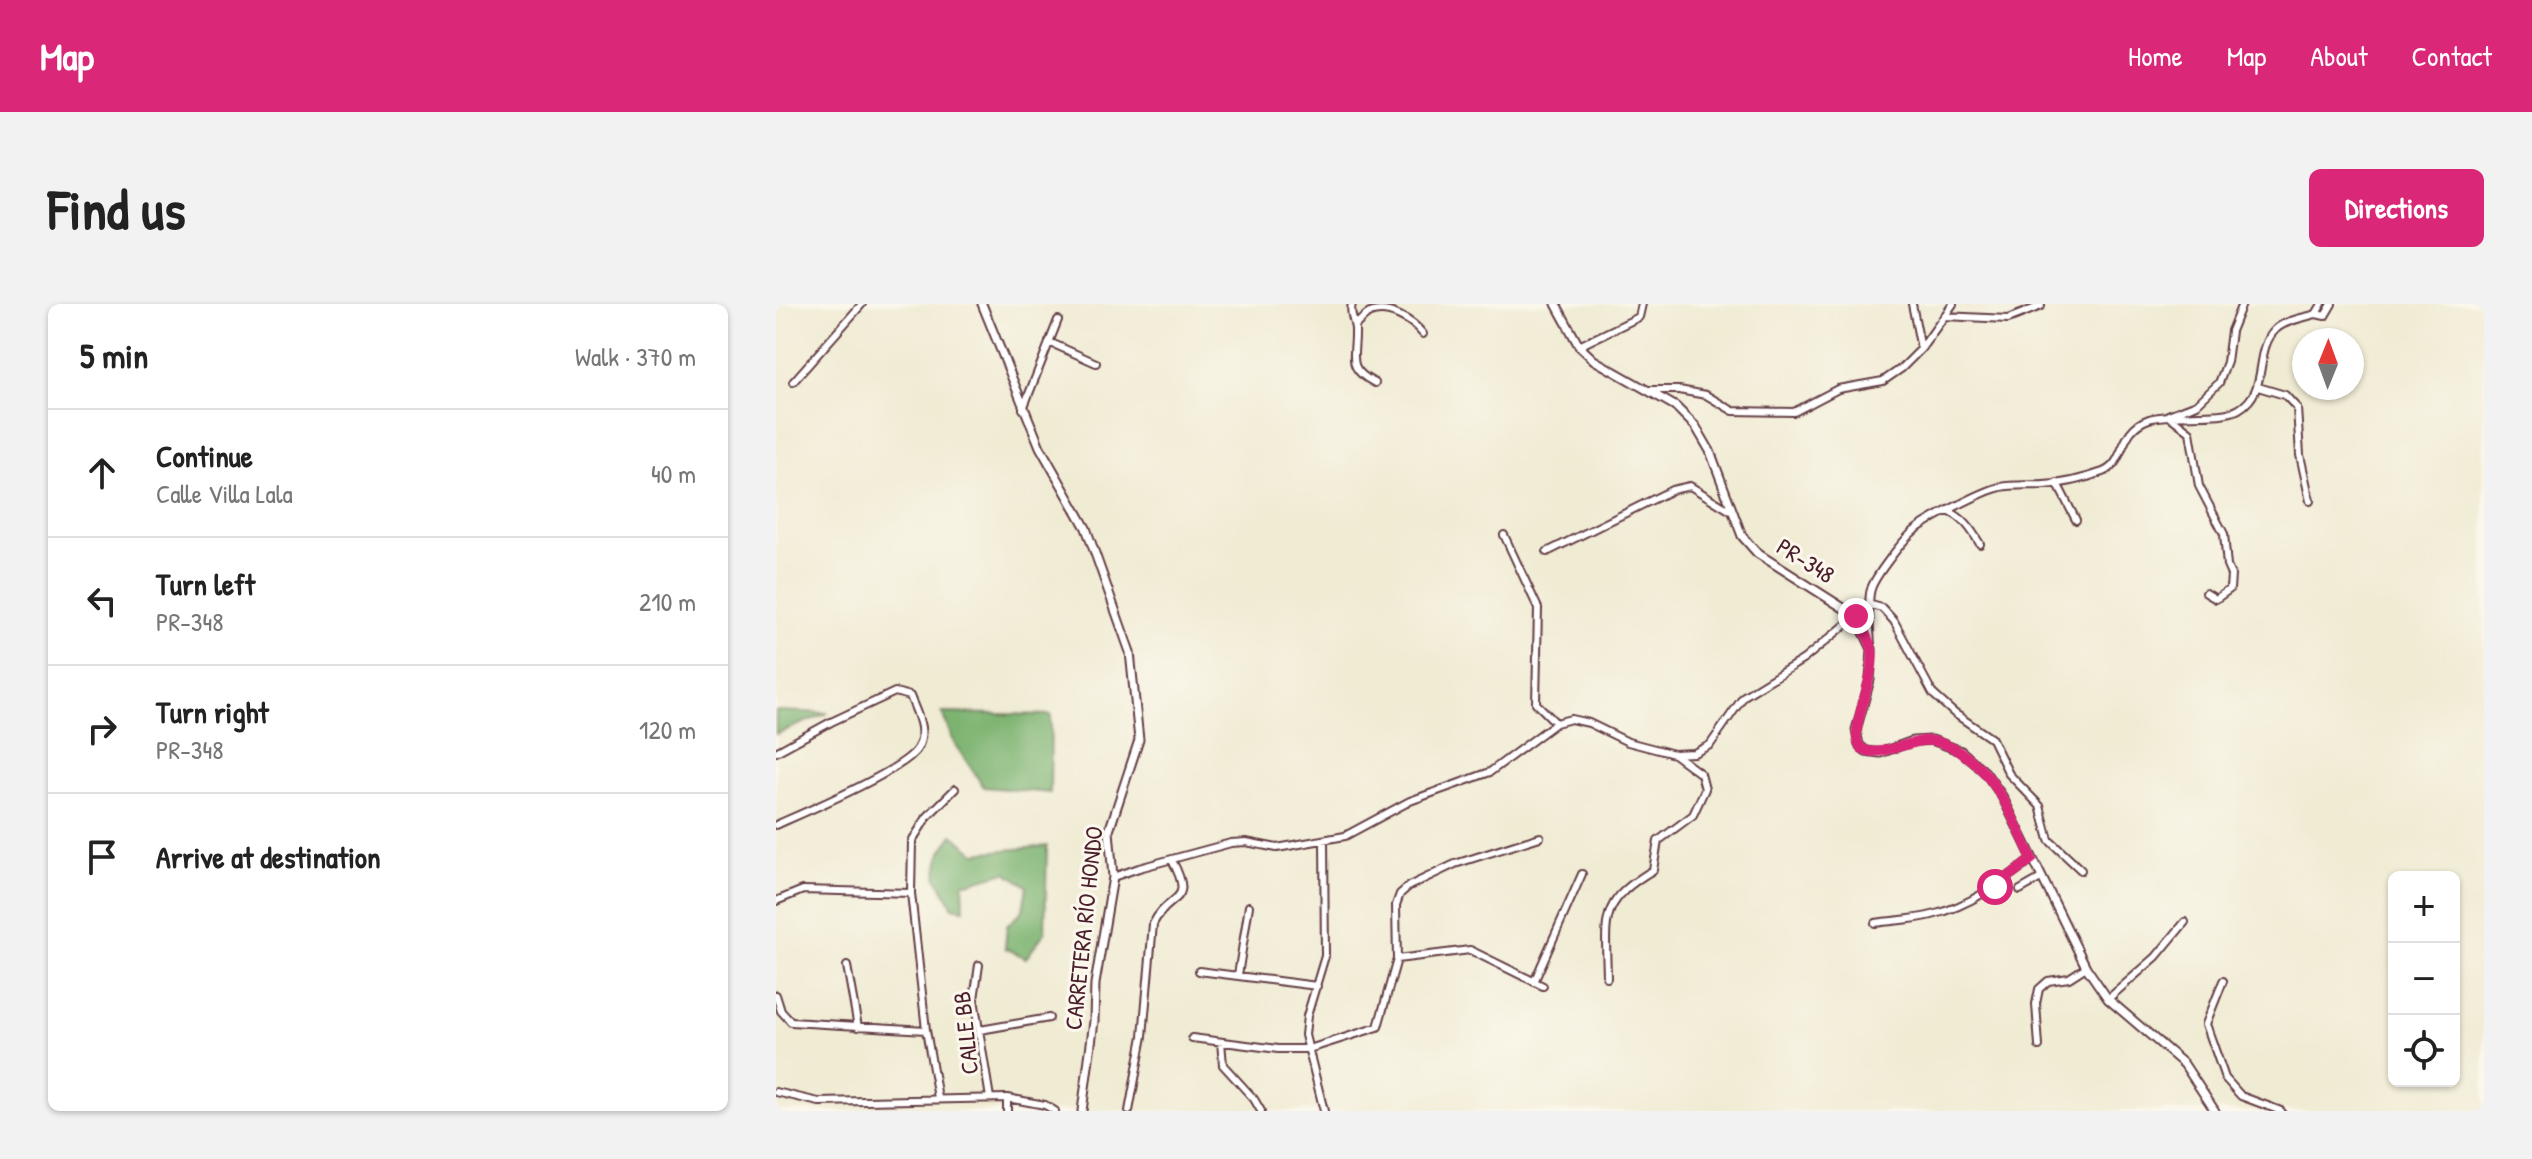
<!DOCTYPE html>
<html lang="en">
<head>
<meta charset="utf-8">
<style>
	:root { --surface:#fff; --page:#f2f2f2; --text:#222; --muted:#767676; --line:#e0e0e0; --accent:#db2777 }
	body { margin:0; font-family:"Patrick Hand",sans-serif; background:var(--page); color:var(--text) }
	.controls { position:absolute; right:24px; bottom:24px; display:grid; overflow:hidden; border-radius:12px; box-shadow:0 2px 6px #0004 }
	.controls button { width:72px; height:72px; display:grid; place-items:center; padding:0; border:0; border-bottom:2px solid var(--line); background:var(--surface); color:var(--text); font:40px sans-serif }
	.compass { position:absolute; left:1516px; top:24px; width:72px; height:72px; border-radius:50%; background:var(--surface); box-shadow:0 2px 6px #0004; rotate:1deg }
	.stop { position:absolute; width:24px; height:24px; margin:-18px; border:6px solid #db2777; border-radius:50%; background:#fff }
	.stop.end { background:#db2777; border-color:#fff; box-shadow:0 2px 8px #0008 }
	.list { margin:0; padding:0; list-style:none }
	h2 { display:flex; justify-content:space-between; align-items:center; height:104px; margin:0; padding:0 32px; font-size:34px }
	h2 small { font-size:26px; font-weight:400; color:var(--muted) }
	.list li { display:grid; grid-template-columns:52px 1fr auto; gap:24px; align-items:center; box-sizing:border-box; height:128px; padding:0 32px; border-top:2px solid var(--line) }
	.list b { display:block; font-size:30px; white-space:nowrap }
	.list p { margin:0; font-size:26px; white-space:nowrap; color:var(--muted) }
	.list em { font-size:26px; font-style:normal; color:var(--muted) }
	.icon { flex:none; width:44px; height:44px; fill:none; stroke:currentColor; stroke-width:2; stroke-linecap:round; stroke-linejoin:round }
	.map { position:relative; flex:none; width:1708px; height:807px; overflow:hidden; border-radius:12px }
	header { display:flex; align-items:center; gap:48px; box-sizing:border-box; height:112px; padding:0 40px; background:var(--accent); color:#fff }
	header strong { font-size:38px }
	nav { display:flex; gap:44px; margin-inline-start:auto; font-size:28px }
	.intro { display:flex; align-items:center; justify-content:space-between; box-sizing:border-box; height:192px; padding:0 48px }
	h1 { margin:0; font-size:56px }
	.button { padding:20px 36px; border-radius:12px; background:var(--accent); color:#fff; font-size:28px; font-weight:700 }
	main { display:flex; gap:48px; padding:0 48px }
	aside { flex:1; background:var(--surface); border-radius:12px; box-shadow:0 2px 6px #0004 }
	.map>svg:first-child { display:block }
	.forest { fill:#7bb370; stroke:#62694e; stroke-width:2 }
	.lines { fill:none; stroke-linecap:round; stroke-linejoin:round }
	.minor-casing { stroke:#633e44; stroke-width:10 }
	.tertiary-casing { stroke:#633e44; stroke-width:11 }
	.minor { stroke:#fff; stroke-width:6 }
	.tertiary { stroke:#fff; stroke-width:7 }
	.route { stroke:#db2777; stroke-width:10 }
	.labels { text-anchor:middle; dominant-baseline:central; stroke-width:6; stroke-linejoin:round; paint-order:stroke }
	.street-label { font-size:24px; fill:#4a1f2b; stroke:#fbf7ec }
</style>
</head>
<body>
<header>
<strong>Map</strong>
<nav><a>Home</a><a>Map</a><a>About</a><a>Contact</a></nav>
</header>
<div class="intro"><h1>Find us</h1><a class="button">Directions</a></div>
<main>
<aside>
<h2>5 min<small>Walk · 370 m</small></h2>
<ul class="list">
<li><svg class="icon" aria-label="ahead" viewBox="0 0 24 24"><path d="M12 20V5M6 11l6-6 6 6"/></svg><div><b>Continue</b><p>Calle Villa Lala</p></div><em>40 m</em></li>
<li><svg class="icon" aria-label="left" viewBox="0 0 24 24"><path d="M17 20v-9H6M10 6l-5 5 5 5"/></svg><div><b>Turn left</b><p>PR-348</p></div><em>210 m</em></li>
<li><svg class="icon" aria-label="right" viewBox="0 0 24 24"><path d="M7 20v-9h11M14 6l5 5-5 5"/></svg><div><b>Turn right</b><p>PR-348</p></div><em>120 m</em></li>
<li><svg class="icon" aria-label="arrive" viewBox="0 0 24 24"><path d="M6 21V4h12l-3 4 3 4H6"/></svg><div><b>Arrive at destination</b></div></li>
</ul>
</aside>
<div class="map">
<svg width="1708" height="807" viewBox="0 0 1708 807">
	<rect width="100%" height="100%" fill="#fbf7ec"/>
	<filter id="ink" filterUnits="userSpaceOnUse"><feTurbulence type="fractalNoise" baseFrequency=".0125" numOctaves="2"/><feDisplacementMap in="SourceGraphic" scale="16" xChannelSelector="R" yChannelSelector="G"/><feConvolveMatrix kernelMatrix="1 2 1 2 8 2 1 2 1" color-interpolation-filters="sRGB"/></filter>
	<filter id="wash" filterUnits="userSpaceOnUse"><feTurbulence type="fractalNoise" baseFrequency=".006" numOctaves="4" result="noise"/><feDisplacementMap in="SourceGraphic" scale="32" xChannelSelector="R" yChannelSelector="G"/><feGaussianBlur stdDeviation="1.8" result="paint"/><feColorMatrix in="noise" values="0 0 0 0 0 0 0 0 0 0 0 0 0 0 0 0 0 1.4 0 .05"/><feComposite in="paint" operator="in"/></filter>
	<g filter="url(#wash)">
		<rect width="100%" height="100%" fill="#f0ebd3"/>
		<!-- forest -->
		<path class="forest" d="M0,407L52,409L0,430Z
			M166,409L275,411L274,489L208,483L178,439Z
			M177,531L199,549L271,542L269,628L250,654L229,644L231,622L247,606L251,582L230,568L187,580L188,605L177,603L160,573L165,548Z"/>
	</g>
	<g filter="url(#ink)">
		<g class="lines">
			<defs>
				<path id="minor" d="M576,0C573,9 578,16 579,25C580,53 569,64 599,79
					M1136,0L1145,45
					M1540,10L1549,12L1556,0
					M1168,12L1232,15L1265,2
					M579,22C583,18 588,12 594,9C612,2 636,16 647,30
					M273,38L320,59
					M803,42L863,13L866,0
					M17,78L86,0
					M1482,83L1509,91L1521,104L1524,151L1534,197
					M872,86H903L930,91L957,107L1018,108L1062,85L1107,77L1126,64L1145,45L1177,0
					M247,105L282,16
					M1281,179L1300,216
					M1172,207C1188,214 1195,225 1204,240
					M728,231L762,304L760,399L780,419
					M771,248L896,186L914,182L955,207
					M1430,289L1440,295L1454,285L1455,271L1451,262L1448,230L1423,182L1414,128L1392,111L1421,100L1443,79L1451,58L1455,27L1466,0
					M1095,301L1106,304L1118,317L1157,390L1178,409L1216,435L1233,470L1264,502L1273,536L1305,566
					M1095,340C1094,326 1091,297 1095,285C1099,272 1127,236 1138,227C1151,216 1209,186 1225,183C1238,180 1254,182 1268,181C1286,180 1310,174 1327,168C1351,159 1341,126 1373,115C1397,107 1445,116 1463,105C1494,87 1477,47 1500,25C1510,16 1527,14 1540,10L1546,0
					M0,448L55,418L119,388L134,392C140,408 152,428 141,445C127,467 27,509 0,521
					M337,573L363,564L455,539L470,538L501,544L569,532L634,497L714,468L780,419L795,415L813,419L852,438L898,450L918,449L934,441L968,392L1028,355L1080,312
					M1244,586L1265,574
					M0,597L27,586L135,589
					M1099,619C1118,616 1138,616 1156,611C1194,602 1226,578 1256,555
					M621,655L694,646L767,682
					M203,661L198,695L214,794
					M71,662L82,723
					M423,667L541,682
					M462,671L473,602
					M831,674C830,615 822,599 877,566L882,537L917,511L929,485L925,470L898,450
					M1447,677L1430,720L1449,774L1465,792L1505,807
					M758,678L806,570
					M0,691L5,707L15,718L150,726
					M1332,695L1380,653L1409,618
					M204,726L273,714
					M416,734L502,745H533L602,723L621,655L620,601L624,590L633,582L679,560L764,533
					M445,738L447,761L478,795L485,807
					M1263,742L1260,700L1263,685L1272,677L1293,674L1310,663
					M0,788L43,798L231,794L269,801L279,807
					M162,794L150,726L135,589L136,537L151,513L179,485
					M231,807V794
					M353,807L367,732L377,620C393,587 420,602 396,556
					M548,807L529,731L531,712L549,652L548,536"/>
				<path id="tertiary" d="M206,0L264,143L310,224L354,348L363,436L333,527L337,573L319,680L318,717L306,807
					M780,0L803,42L818,56L899,102L920,123L934,147L966,232L981,249L1080,312L1096,345L1094,376L1080,426L1083,441L1090,447L1104,449L1137,437L1156,436L1185,447L1209,468L1226,492L1310,663L1332,695L1408,760L1439,807"/>
			</defs>
			<!-- minor casing -->
			<use href="#minor" class="minor-casing"/>
			<!-- tertiary casing -->
			<use href="#tertiary" class="tertiary-casing"/>
			<!-- minor -->
			<use href="#minor" class="minor"/>
			<!-- tertiary -->
			<use href="#tertiary" class="tertiary"/>
		</g>
	</g>
	<g class="lines" filter="url(#ink)">
		<!-- route -->
		<path class="route" d="M1080,312C1085,322 1093,334 1096,345C1101,371 1073,423 1083,441C1094,460 1139,432 1158,437C1214,451 1234,508 1256,555L1219,583"/>
	</g>
	<g class="labels">
		<!-- street labels -->
		<g class="street-label">
			<text transform="translate(1030 256) rotate(32)">PR-348</text>
			<text transform="translate(307 624) rotate(-84)">CARRETERA RÍO HONDO</text>
			<text transform="translate(189 729) rotate(-96)">CALLE BB</text>
		</g>
	</g>
</svg>
<div class="controls">
<button>+</button>
<button>−</button>
<button><svg class="icon" aria-label="locate" viewBox="0 0 24 24"><circle cx="12" cy="12" r="6"/><path d="M12 2v4M12 18v4M2 12h4M18 12h4"/></svg></button>
</div>
<svg class="compass" viewBox="-18 -18 36 36"><path d="M0-13l5 13h-10z" fill="#e53935"/><path d="M0 13l5-13h-10z" fill="#767676"/></svg>
<div class="stop" style="left:1219px;top:583px"></div>
<div class="stop end" style="left:1080px;top:312px"></div>
</div>
</main>
</body>
</html>
